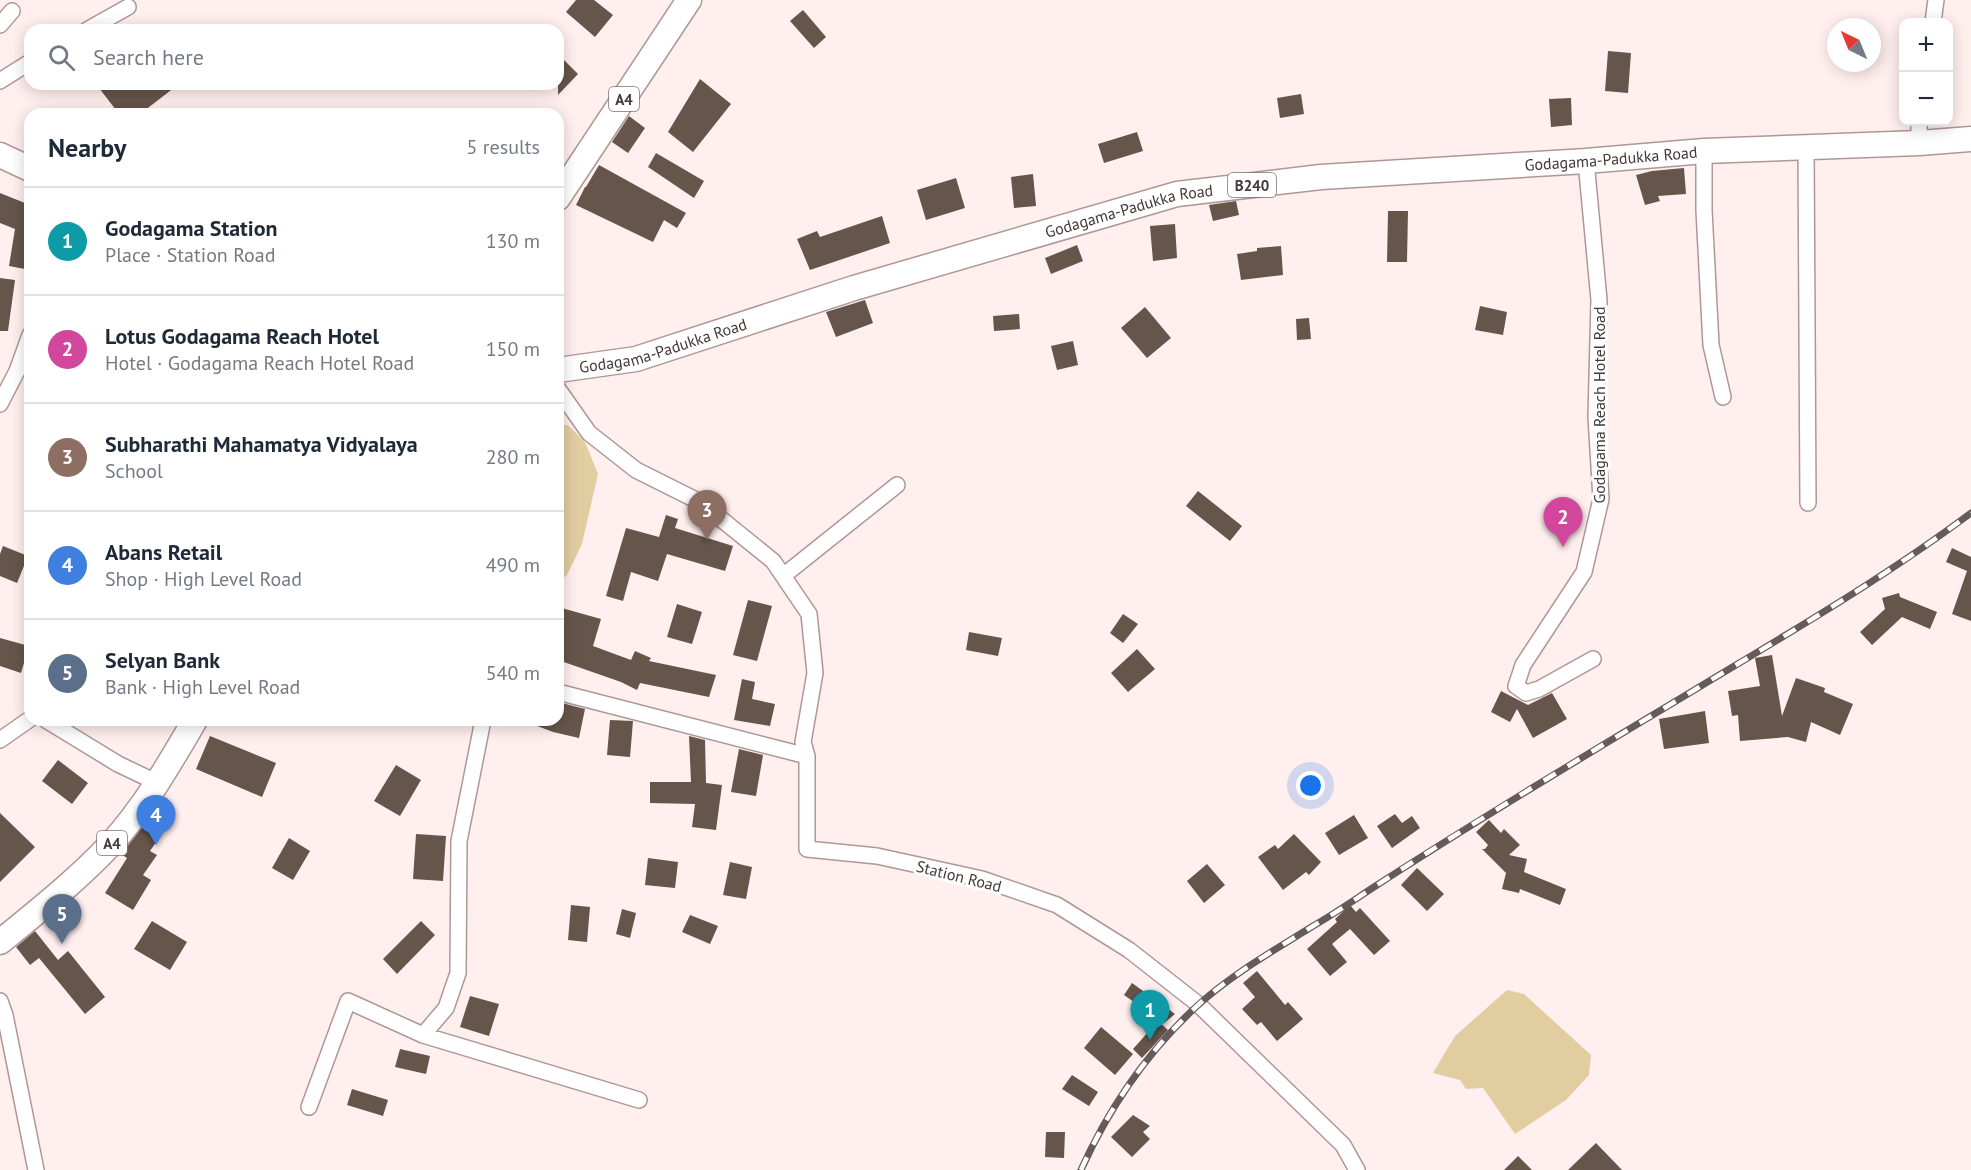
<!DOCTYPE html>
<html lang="en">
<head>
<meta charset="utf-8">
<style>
	:root { --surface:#fff; --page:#f2f2f3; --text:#1f2937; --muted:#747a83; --line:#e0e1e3; --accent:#ea580c }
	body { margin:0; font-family:"PT Sans",sans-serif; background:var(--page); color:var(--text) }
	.controls { position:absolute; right:18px; top:18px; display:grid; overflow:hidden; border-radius:12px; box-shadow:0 3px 15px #0003 }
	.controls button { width:54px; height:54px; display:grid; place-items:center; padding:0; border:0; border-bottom:2px solid var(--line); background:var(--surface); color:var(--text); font:30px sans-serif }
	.compass { position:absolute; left:1827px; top:18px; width:54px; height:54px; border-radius:50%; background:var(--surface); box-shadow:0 3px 15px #0003; rotate:317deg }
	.you { position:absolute; left:1311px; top:786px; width:21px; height:21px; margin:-15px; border:4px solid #fff; border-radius:50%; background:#1a73e8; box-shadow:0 0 0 9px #1a73e833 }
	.badge { display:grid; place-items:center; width:39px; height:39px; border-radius:50%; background:var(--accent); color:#fff; font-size:20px; font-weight:700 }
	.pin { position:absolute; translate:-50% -50px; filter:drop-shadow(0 2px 3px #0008) }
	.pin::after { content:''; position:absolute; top:32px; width:21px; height:18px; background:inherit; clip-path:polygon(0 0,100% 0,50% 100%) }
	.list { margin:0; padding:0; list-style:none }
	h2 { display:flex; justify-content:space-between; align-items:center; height:78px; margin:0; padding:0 24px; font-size:26px }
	h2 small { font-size:20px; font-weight:400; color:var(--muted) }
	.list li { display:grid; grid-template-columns:39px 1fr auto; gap:18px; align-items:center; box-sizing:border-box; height:108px; padding:0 24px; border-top:2px solid var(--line) }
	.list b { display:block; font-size:22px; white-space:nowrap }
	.list p { margin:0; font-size:20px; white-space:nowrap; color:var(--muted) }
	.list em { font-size:20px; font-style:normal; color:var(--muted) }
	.icon { flex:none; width:33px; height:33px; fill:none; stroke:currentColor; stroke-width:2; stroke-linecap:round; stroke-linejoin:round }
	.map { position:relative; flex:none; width:1971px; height:1170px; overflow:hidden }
	.search { position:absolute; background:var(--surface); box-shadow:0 3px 15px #0003; left:24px; top:24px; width:540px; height:66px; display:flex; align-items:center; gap:15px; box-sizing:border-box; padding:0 21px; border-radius:18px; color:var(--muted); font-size:22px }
	.panel { position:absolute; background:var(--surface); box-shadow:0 3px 15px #0003; left:24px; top:108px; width:540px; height:618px; border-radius:18px }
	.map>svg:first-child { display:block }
	.green { fill:#e2cda0 }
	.building { fill:#66554a }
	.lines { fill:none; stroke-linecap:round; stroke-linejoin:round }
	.minor-casing { stroke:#af9796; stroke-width:18 }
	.primary-casing { stroke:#af9796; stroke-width:27 }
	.trunk-casing { stroke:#af9796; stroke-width:27 }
	.minor { stroke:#fff; stroke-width:15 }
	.primary { stroke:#fff; stroke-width:24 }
	.trunk { stroke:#fff; stroke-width:24 }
	.rail-casing { stroke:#655b5a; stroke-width:7 }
	.rail { stroke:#fff; stroke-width:4.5; stroke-dasharray:14; stroke-linecap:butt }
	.labels { text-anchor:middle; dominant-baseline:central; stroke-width:6; stroke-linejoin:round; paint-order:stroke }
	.shield { fill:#fff; stroke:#7b7474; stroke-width:1.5 }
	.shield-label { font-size:15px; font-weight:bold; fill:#423938 }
	.street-label { font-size:16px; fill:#423938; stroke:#fff }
</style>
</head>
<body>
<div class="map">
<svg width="1971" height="1170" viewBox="0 0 1971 1170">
	<rect width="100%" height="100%" fill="#ffefee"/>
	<!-- green -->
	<path class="green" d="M568,425L585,442L598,474L582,544L567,575L558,583V426Z
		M1507,990L1524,994L1591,1055L1589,1075L1566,1100L1515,1134L1483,1088L1466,1089L1460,1080L1433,1073L1455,1036Z"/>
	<!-- building -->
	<path class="building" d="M576,0H594L613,15L595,37L566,12Z
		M803,10L826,37L814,48L790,21Z
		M1608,51L1631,53L1628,93L1605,91Z
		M558,54L578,74L558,95Z
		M700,79L731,104L693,152L668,132Z
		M96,84H179L140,114H119Z
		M1301,94L1304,114L1280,118L1277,98Z
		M1571,98L1572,125L1551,127L1549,99Z
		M629,116L645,128L628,153L612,142Z
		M1137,132L1143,151L1104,163L1098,144Z
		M656,153L704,181L694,198L648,167Z
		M599,165L686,213L677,228L664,220L653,242L576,205L585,187H586Z
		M1684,168L1686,194L1658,196L1660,201L1645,205L1636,175L1652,171Z
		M1033,174L1036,206L1014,208L1011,177Z
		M956,178L965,208L926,220L917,190Z
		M0,193L30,205V270L9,266L15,229L0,223Z
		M1236,201L1239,215L1213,221L1209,205Z
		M1388,211H1408L1407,262H1387Z
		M882,216L890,243L810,270L797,239L817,231L820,237Z
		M1175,224L1177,258L1153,261L1150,226Z
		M1077,245L1083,261L1051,274L1045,258Z
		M1281,246L1283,275L1241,280L1237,254L1257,251V248Z
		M0,278L15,280L8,331H0Z
		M865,300L873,323L836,337L826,312Z
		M1480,306L1507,312L1503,335L1475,330Z
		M1145,307L1171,338L1147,358L1121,328Z
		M1019,314L1020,329L994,331L993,316Z
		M1309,318L1311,339L1297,340L1296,319Z
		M1073,341L1078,365L1057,370L1051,346Z
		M1198,491L1242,526L1230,541L1186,506Z
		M666,515L678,519L675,528L733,546L725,571L667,554L658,581L631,572L623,601L606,596L626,528L659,537Z
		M3,546L28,556L17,583L0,576V554Z
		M1952,548L1971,557V621L1952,614L1967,571L1946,562Z
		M1899,593L1900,597L1937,612L1930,629L1902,617L1872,645L1860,632L1885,609L1882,598Z
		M748,600L772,606L757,661L733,655Z
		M677,604L702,612L692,644L667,637Z
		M558,607L601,619L593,646L631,660L635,651L651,658L649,661L716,675L709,697L640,683L637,690L621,682L558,660Z
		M1123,614L1138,624L1123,643L1110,633Z
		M969,632L1002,638L998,656L966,650Z
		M0,638L29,646L21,673L0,666Z
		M1137,649L1155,669L1128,692L1111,673Z
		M1772,655L1782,716L1796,678L1825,688L1824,692L1853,704L1840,735L1811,722L1806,742L1788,737L1740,741L1738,715L1732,716L1728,691L1760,686L1755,658Z
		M742,679L755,682L752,699L775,704L770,726L734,720Z
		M1501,691L1528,705L1552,693L1567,719L1533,738L1517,709L1510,722L1491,712Z
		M558,702L585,709L579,738L553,732L524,721L558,720Z
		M1705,711L1709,743L1664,749L1659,719Z
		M610,720L633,721L630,757L607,755Z
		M210,736L276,763L262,797L196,769Z
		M689,736L705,740L706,783L722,785L716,830L692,827L695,804L650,803V782H691Z
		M739,749L763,755L756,796L731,792Z
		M58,760L88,783L72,804L42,781Z
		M396,765L421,780L400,816L374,801Z
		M157,809L172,819L150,851L157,855L143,875L151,880L133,910L105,893L127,858L121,854Z
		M0,813L35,847L0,882Z
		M1395,814L1402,823L1412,816L1420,828L1392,848L1377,826Z
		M1354,815L1368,838L1339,855L1325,833Z
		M1489,820L1501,833L1504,829L1520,845L1509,855L1527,859L1524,872L1566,889L1560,905L1520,889L1519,893L1502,889L1506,873L1482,849H1485L1488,845L1476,832Z
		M416,834L446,836L443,881L413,879Z
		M1294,834L1321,862L1309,875L1306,872L1283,890L1258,857L1275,845L1278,849Z
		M289,838L310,851L293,880L272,868Z
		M648,858L678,862L675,888L645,885Z
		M730,862L752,867L746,899L723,895Z
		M1207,864L1225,885L1204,903L1187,881Z
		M1417,868L1444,894L1427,911L1401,885Z
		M571,905L590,907L587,942L568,940Z
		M1350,905L1356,912L1360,908L1390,941L1374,955L1350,929L1332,944L1347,962L1330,976L1307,949L1337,922L1335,919Z
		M622,909L636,913L630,938L616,934Z
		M690,915L718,926L710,944L682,932Z
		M152,921L187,942L170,970L134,949Z
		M421,921L435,935L397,974L383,959Z
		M35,931L58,960L68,951L105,997L85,1014L39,958L30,965L16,947Z
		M1257,971L1285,1005L1288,1002L1303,1019L1277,1041L1261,1022L1257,1025L1242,1009L1255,997L1243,983Z
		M1132,983L1175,1014L1164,1023L1124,995Z
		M470,996L499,1004L489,1036L460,1027Z
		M1158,1021L1168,1030L1142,1058L1133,1049Z
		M1101,1027L1133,1054L1115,1075L1084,1048Z
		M400,1049L430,1056L426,1074L395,1067Z
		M1072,1075L1098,1092L1089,1106L1062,1089Z
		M352,1089L388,1100L383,1116L347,1105Z
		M1133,1115L1150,1126L1143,1132L1150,1139L1132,1157L1111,1137Z
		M1046,1132H1065L1064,1158L1045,1157Z
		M1596,1143L1622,1170H1568Z
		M1518,1156L1532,1170H1504Z"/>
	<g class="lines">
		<defs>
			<path id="minor" d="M1933,22L1936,0
				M0,25L12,11
				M87,30L128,7
				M0,81L30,62
				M1919,122V143
				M1806,147L1808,503
				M1704,151V210L1711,345L1723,397
				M1586,161L1599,300L1596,417L1601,499L1584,572L1523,665L1516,686L1526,693L1539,689L1593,659
				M558,389L589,433L636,470L700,502L773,561L809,614L815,673L803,742L807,756
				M0,404L17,371L30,335
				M783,576L897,485
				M558,692L807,756V849L877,856L982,879L1057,905L1129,950L1198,1004L1343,1145L1357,1170
				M46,720L118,764L158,783
				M0,740L30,719
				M0,1001L5,1015L36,1170
				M423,1035L446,1008L458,973L459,841L483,720
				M309,1107L348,1001L423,1035L639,1100"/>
			<g id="primary">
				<path d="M0,155L30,169"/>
				<path id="s1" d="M558,370L636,359L854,288L1177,194L1321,177L1586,161L1704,151L1919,143L1971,139"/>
			</g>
			<path id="trunk" d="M558,198L689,0
				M0,942C38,911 76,881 110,845C144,808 170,763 195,720"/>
		</defs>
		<!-- minor casing -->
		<use href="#minor" class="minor-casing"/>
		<!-- primary casing -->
		<use href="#primary" class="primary-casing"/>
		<!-- trunk casing -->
		<use href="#trunk" class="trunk-casing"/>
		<!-- minor -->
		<use href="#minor" class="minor"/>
		<!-- primary -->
		<use href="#primary" class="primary"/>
		<!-- trunk -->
		<use href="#trunk" class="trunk"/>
		<defs>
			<path id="rail" d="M1081,1170C1109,1108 1147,1052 1197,1006C1232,974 1273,951 1313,926C1334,914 1354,900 1374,887C1480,818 1588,754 1696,689C1789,633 1884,578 1971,513"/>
		</defs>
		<!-- rail casing -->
		<use href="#rail" class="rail-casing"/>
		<!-- rail -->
		<use href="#rail" class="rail"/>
	</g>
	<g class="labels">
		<!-- shield labels -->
		<g class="shield">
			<rect x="609" y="87" width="30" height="24" rx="4.5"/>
			<rect x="1228" y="173" width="48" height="24" rx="4.5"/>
			<rect x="97" y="831" width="30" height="24" rx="4.5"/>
		</g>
		<g class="shield-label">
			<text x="624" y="99">A4</text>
			<text x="1252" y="185">B240</text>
			<text x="112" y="843">A4</text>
		</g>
		<!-- street labels -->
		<g class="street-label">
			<text stroke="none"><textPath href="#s1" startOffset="1080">Godagama-Padukka Road</textPath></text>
			<text stroke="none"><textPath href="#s1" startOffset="594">Godagama-Padukka Road</textPath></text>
			<text stroke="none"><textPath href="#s1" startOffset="108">Godagama-Padukka Road</textPath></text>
			<text transform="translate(1599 405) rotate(-90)">Godagama Reach Hotel Road</text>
			<text transform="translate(959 876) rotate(14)">Station Road</text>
		</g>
	</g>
</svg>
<div class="controls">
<button>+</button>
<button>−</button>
</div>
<svg class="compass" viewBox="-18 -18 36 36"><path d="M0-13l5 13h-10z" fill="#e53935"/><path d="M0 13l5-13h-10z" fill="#747a83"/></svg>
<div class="you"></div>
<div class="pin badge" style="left:1150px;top:1040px;background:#0f9aa8">1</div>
<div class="pin badge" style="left:1563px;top:547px;background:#d1479c">2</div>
<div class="pin badge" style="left:707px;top:540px;background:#8d6e63">3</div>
<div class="pin badge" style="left:156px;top:845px;background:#3f7fe0">4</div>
<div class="pin badge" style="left:62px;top:944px;background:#5c6f8a">5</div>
<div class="search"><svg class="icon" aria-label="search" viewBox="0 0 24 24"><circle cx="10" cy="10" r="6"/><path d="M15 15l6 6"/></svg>Search here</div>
<section class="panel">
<h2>Nearby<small>5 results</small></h2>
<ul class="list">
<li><span class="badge" style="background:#0f9aa8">1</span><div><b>Godagama Station</b><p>Place · Station Road</p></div><em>130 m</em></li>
<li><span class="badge" style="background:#d1479c">2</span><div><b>Lotus Godagama Reach Hotel</b><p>Hotel · Godagama Reach Hotel Road</p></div><em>150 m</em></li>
<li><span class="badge" style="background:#8d6e63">3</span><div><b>Subharathi Mahamatya Vidyalaya</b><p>School</p></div><em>280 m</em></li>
<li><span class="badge" style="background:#3f7fe0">4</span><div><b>Abans Retail</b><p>Shop · High Level Road</p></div><em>490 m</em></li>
<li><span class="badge" style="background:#5c6f8a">5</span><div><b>Selyan Bank</b><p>Bank · High Level Road</p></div><em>540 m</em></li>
</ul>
</section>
</div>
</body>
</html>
